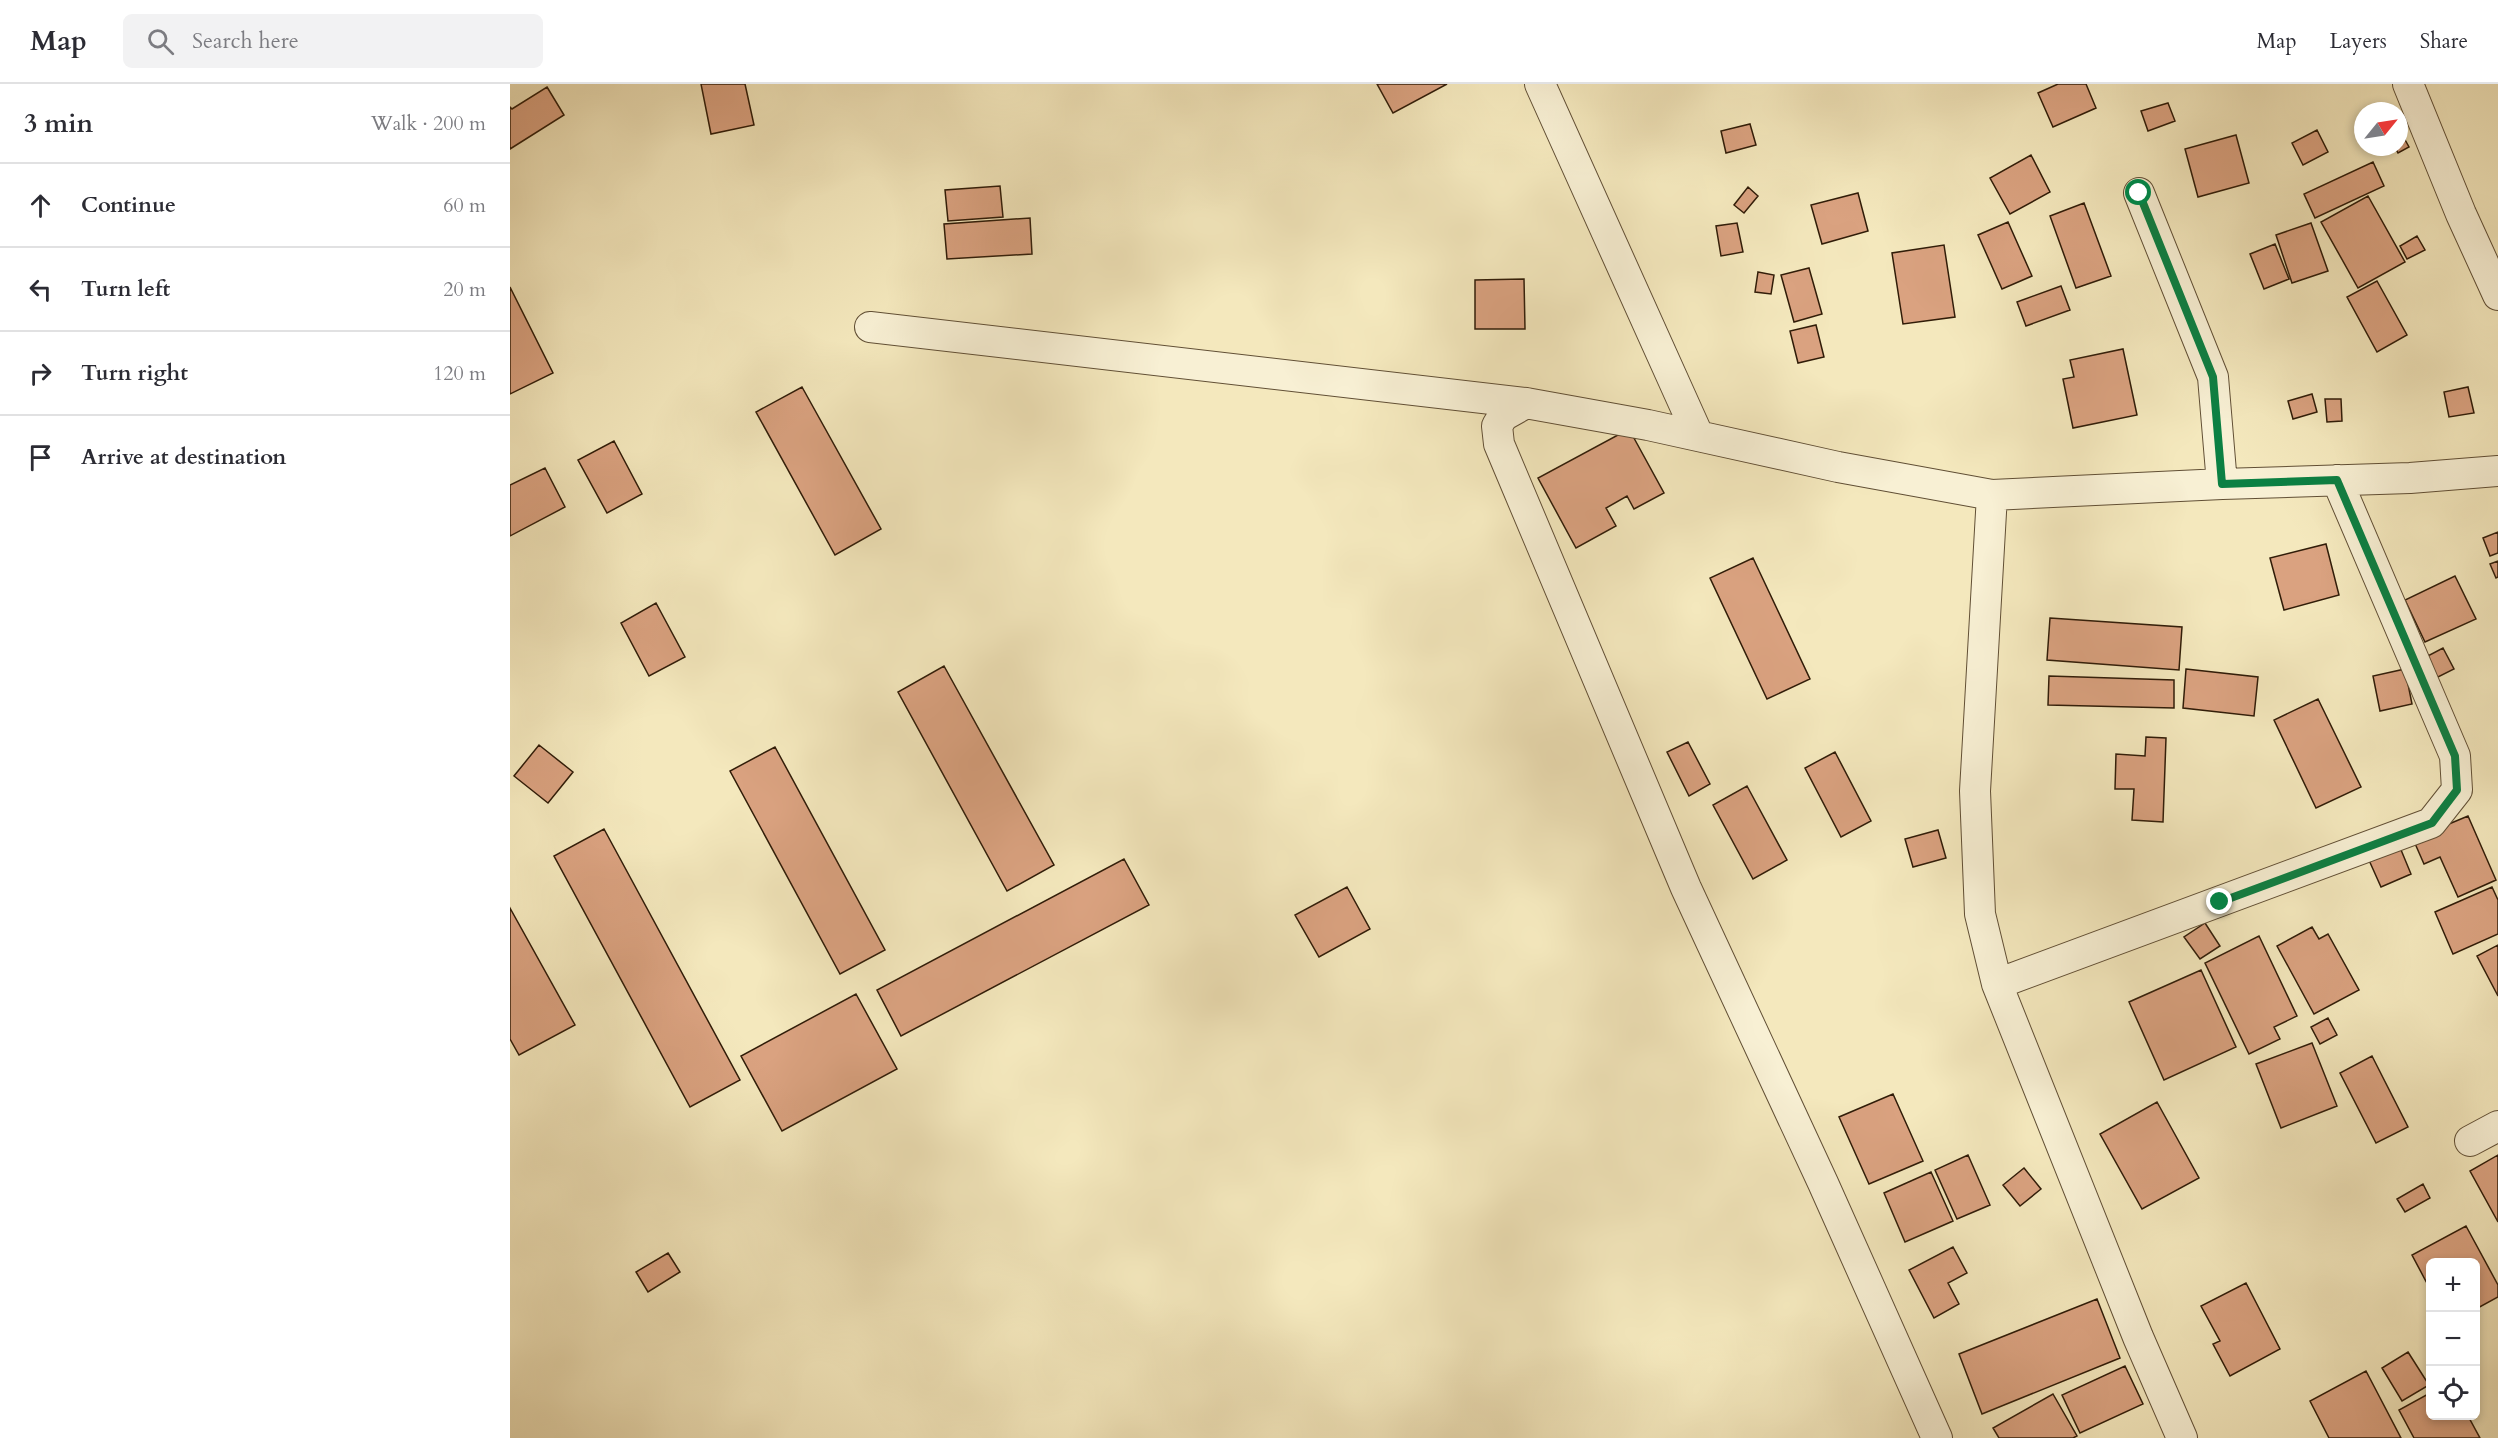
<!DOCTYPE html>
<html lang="en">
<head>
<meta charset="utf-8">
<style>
	:root { --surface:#fff; --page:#f2f2f3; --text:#2b2b33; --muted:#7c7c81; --line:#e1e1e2 }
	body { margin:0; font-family:Cardo,serif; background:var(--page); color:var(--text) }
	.controls { position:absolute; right:18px; bottom:18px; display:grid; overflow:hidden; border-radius:9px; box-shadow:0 3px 9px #0003 }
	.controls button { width:54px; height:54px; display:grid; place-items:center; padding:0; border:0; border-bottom:2px solid var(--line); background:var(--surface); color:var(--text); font:30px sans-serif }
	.compass { position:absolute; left:1844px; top:18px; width:54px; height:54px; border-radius:50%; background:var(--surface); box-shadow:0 3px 9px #0003; rotate:60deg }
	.stop { position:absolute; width:18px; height:18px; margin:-14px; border:4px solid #0b8043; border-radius:50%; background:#fff }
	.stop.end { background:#0b8043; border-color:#fff; box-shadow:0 2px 6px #0008 }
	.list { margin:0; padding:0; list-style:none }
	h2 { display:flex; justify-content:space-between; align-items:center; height:78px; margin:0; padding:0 24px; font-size:26px }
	h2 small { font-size:20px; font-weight:400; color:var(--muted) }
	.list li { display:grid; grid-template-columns:39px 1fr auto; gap:18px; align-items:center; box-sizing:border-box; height:84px; padding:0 24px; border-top:2px solid var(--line) }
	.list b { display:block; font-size:22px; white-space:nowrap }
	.list em { font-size:20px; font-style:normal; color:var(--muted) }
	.icon { flex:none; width:33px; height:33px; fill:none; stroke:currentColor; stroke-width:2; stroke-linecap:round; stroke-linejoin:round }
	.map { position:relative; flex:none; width:1988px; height:1354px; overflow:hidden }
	header { display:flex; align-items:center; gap:36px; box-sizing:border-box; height:84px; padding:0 30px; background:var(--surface); border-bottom:2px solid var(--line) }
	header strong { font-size:28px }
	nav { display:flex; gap:33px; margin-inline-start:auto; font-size:21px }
	.search { width:420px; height:54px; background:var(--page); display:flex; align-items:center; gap:15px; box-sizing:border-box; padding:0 21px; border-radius:9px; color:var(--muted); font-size:22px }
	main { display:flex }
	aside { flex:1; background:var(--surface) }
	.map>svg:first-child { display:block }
	.building { fill:#daa280; stroke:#301c08; stroke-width:1.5 }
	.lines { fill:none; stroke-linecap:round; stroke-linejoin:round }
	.minor-casing { stroke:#614f35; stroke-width:32 }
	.minor { stroke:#f8f0d4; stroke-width:30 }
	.route { stroke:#0b8043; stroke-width:8 }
</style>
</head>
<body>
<header>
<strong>Map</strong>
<div class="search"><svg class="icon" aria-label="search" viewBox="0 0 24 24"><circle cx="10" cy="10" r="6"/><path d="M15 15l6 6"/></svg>Search here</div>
<nav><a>Map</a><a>Layers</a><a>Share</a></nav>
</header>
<main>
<aside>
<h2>3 min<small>Walk · 200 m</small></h2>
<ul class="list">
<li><svg class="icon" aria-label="ahead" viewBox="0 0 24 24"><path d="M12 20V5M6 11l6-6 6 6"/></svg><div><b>Continue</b></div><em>60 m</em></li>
<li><svg class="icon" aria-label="left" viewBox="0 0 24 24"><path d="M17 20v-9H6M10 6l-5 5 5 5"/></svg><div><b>Turn left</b></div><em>20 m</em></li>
<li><svg class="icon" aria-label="right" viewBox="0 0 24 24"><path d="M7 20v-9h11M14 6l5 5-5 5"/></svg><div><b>Turn right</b></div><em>120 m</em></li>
<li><svg class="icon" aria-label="arrive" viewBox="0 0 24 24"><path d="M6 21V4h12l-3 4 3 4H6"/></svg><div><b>Arrive at destination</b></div></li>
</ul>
</aside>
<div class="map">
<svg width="1988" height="1354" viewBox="0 0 1988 1354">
	<rect width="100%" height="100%" fill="#f4e8bd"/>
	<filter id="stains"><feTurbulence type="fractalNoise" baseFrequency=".00333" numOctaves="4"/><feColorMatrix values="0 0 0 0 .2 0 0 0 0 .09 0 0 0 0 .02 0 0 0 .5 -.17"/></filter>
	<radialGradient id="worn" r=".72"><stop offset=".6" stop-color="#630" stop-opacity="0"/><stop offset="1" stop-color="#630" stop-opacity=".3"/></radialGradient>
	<!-- building -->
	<path class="building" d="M191,0H235L244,41L201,50Z
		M867,0H937L883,29Z
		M1548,0H1576L1586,24L1543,43L1528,9Z
		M37,3L54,31L0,65V23L2,25Z
		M1658,19L1665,37L1638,47L1631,27Z
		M1240,40L1246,61L1216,69L1211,47Z
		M1889,45L1899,63L1888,69L1885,63H1889Z
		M1807,46L1818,68L1793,81L1782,59Z
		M1726,51L1739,99L1688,113L1675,65Z
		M1521,71L1540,108L1500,130L1480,94Z
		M1863,78L1874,102L1805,134L1794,110Z
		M490,102L493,133L438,137L435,106Z
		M1238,103L1248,112L1234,129L1224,121Z
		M1348,109L1358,147L1312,160L1301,121Z
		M1858,112L1895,178L1848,204L1811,138Z
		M1574,119L1601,192L1566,204L1540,132Z
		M520,134L522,170L437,175L434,140Z
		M1498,138L1522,192L1492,205L1468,151Z
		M1227,139L1233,168L1211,172L1206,142Z
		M1801,139L1818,187L1782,199L1766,151Z
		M1907,152L1915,166L1897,175L1890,162Z
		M1765,160L1779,195L1754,205L1740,170Z
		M1434,161L1445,233L1393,240L1382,169Z
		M1299,184L1312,230L1284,238L1271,191Z
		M1248,188L1264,191L1261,210L1245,208Z
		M1014,195L1015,245H965V196Z
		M1867,197L1897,251L1867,268L1837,213Z
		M1551,202L1560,226L1516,242L1507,218Z
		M0,203L43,289L0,310Z
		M1306,241L1314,273L1288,279L1280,247Z
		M1613,265L1627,331L1563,344L1553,295L1564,293L1560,276Z
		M292,303L371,445L325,471L246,328Z
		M1958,303L1964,329L1939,333L1934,308Z
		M1802,310L1807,328L1783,335L1778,317Z
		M1815,315H1831L1832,337L1817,338Z
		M1119,345L1154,409L1124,425L1117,412L1096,424L1106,442L1066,464L1028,394Z
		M104,357L132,410L97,429L68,376Z
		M35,384L55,423L0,452V401Z
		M1988,448V469L1980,472L1973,454Z
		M1816,460L1829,511L1774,526L1760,474Z
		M1243,474L1300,595L1257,615L1200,494Z
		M1988,477V493L1986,494L1980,480Z
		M1945,492L1966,535L1915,558L1895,516Z
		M146,519L175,573L139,592L111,539Z
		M1540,534L1672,543L1669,586L1537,576Z
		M1933,564L1944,585L1920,597L1910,576Z
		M434,582L544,781L497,807L388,608Z
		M1676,585L1748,593L1744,632L1673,624Z
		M1895,585L1902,620L1870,627L1863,592Z
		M1539,592L1664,596V624L1538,621Z
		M1808,615L1851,703L1806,724L1764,636Z
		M1636,653L1656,654L1653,738L1622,736L1624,705H1605L1606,670L1635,672Z
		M1178,658L1200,700L1179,712L1157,668Z
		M29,661L63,688L38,719L4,692Z
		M265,663L375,866L330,890L220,687Z
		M1325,668L1361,737L1331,753L1295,684Z
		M1237,702L1277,776L1243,795L1203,721Z
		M1958,732L1986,796L1948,813L1930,773L1914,780L1903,755Z
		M94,745L230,996L180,1023L44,772Z
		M1428,746L1436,774L1403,783L1395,755Z
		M1889,761L1901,790L1871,803L1858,774Z
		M614,775L639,821L391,952L367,906Z
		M837,803L860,845L809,873L785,831Z
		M1982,803L1988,816V850L1943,870L1925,828Z
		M0,824L65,941L9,971L0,955Z
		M1695,839L1710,862L1690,875L1674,853Z
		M1802,843L1809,855L1818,850L1849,906L1804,930L1767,862Z
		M1749,852L1787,932L1764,943L1770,955L1739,970L1695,879Z
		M1988,861V912L1967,872Z
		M1691,886L1726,963L1654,996L1619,918Z
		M346,910L387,985L272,1047L231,972Z
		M1818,934L1827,951L1810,960L1801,943Z
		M1802,959L1827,1022L1771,1044L1746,980Z
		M1862,972L1898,1043L1866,1059L1830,989Z
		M1383,1010L1413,1077L1359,1100L1329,1033Z
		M1647,1018L1689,1094L1632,1125L1590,1050Z
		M1458,1071L1480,1121L1447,1135L1425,1086Z
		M1988,1071V1138L1960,1087Z
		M1514,1084L1531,1105L1510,1122L1493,1101Z
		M1421,1088L1443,1137L1395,1158L1374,1109Z
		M1913,1100L1920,1114L1895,1128L1887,1115Z
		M1956,1142L1988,1201V1213L1966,1225V1178H1920V1205L1902,1171Z
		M1443,1163L1457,1189L1438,1199L1449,1220L1424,1234L1399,1186Z
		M158,1169L170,1188L138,1208L126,1188Z
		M1736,1199L1770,1265L1720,1292L1703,1260L1710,1257L1691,1222Z
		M1587,1215L1610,1274L1472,1330L1449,1270Z
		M1898,1268L1919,1301L1892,1317L1872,1284Z
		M1615,1282L1633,1320L1570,1349L1552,1311Z
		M1856,1287L1891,1354H1819L1800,1317Z
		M1920,1309V1332H1958L1970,1354H1904L1889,1326Z
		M1543,1310L1567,1352L1563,1354H1489L1483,1344Z"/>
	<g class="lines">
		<defs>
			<path id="minor" d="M1030,0L1188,351
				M1898,0L1951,130L1988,211
				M1629,109L1703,293L1712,400
				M360,243L1016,319
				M1482,411L1465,707L1470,830L1487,900L1628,1253L1672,1354
				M1487,900L1921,739L1947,706L1945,672L1827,396
				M1960,1057L1988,1042
				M1427,1354L1313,1099L1176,804L989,360L987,342L993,332L1016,319L1138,341L1328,383L1482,411L1712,400L1900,394L1988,387"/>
		</defs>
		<!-- minor casing -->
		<use href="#minor" class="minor-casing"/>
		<!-- minor -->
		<use href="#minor" class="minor"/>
	</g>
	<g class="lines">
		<!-- route -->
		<path class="route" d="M1629,109L1703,293L1712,400L1827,396L1945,672L1947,706L1922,739L1710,818"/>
	</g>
	<rect width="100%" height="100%" filter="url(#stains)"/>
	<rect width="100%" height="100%" fill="url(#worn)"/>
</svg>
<div class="controls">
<button>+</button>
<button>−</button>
<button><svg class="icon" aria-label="locate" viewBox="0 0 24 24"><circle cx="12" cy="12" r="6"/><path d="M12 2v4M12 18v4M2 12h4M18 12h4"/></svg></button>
</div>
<svg class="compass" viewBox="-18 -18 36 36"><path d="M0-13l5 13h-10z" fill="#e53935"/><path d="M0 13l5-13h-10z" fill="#7c7c81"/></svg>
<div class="stop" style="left:1629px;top:109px"></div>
<div class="stop end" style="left:1710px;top:818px"></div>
</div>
</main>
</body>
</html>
